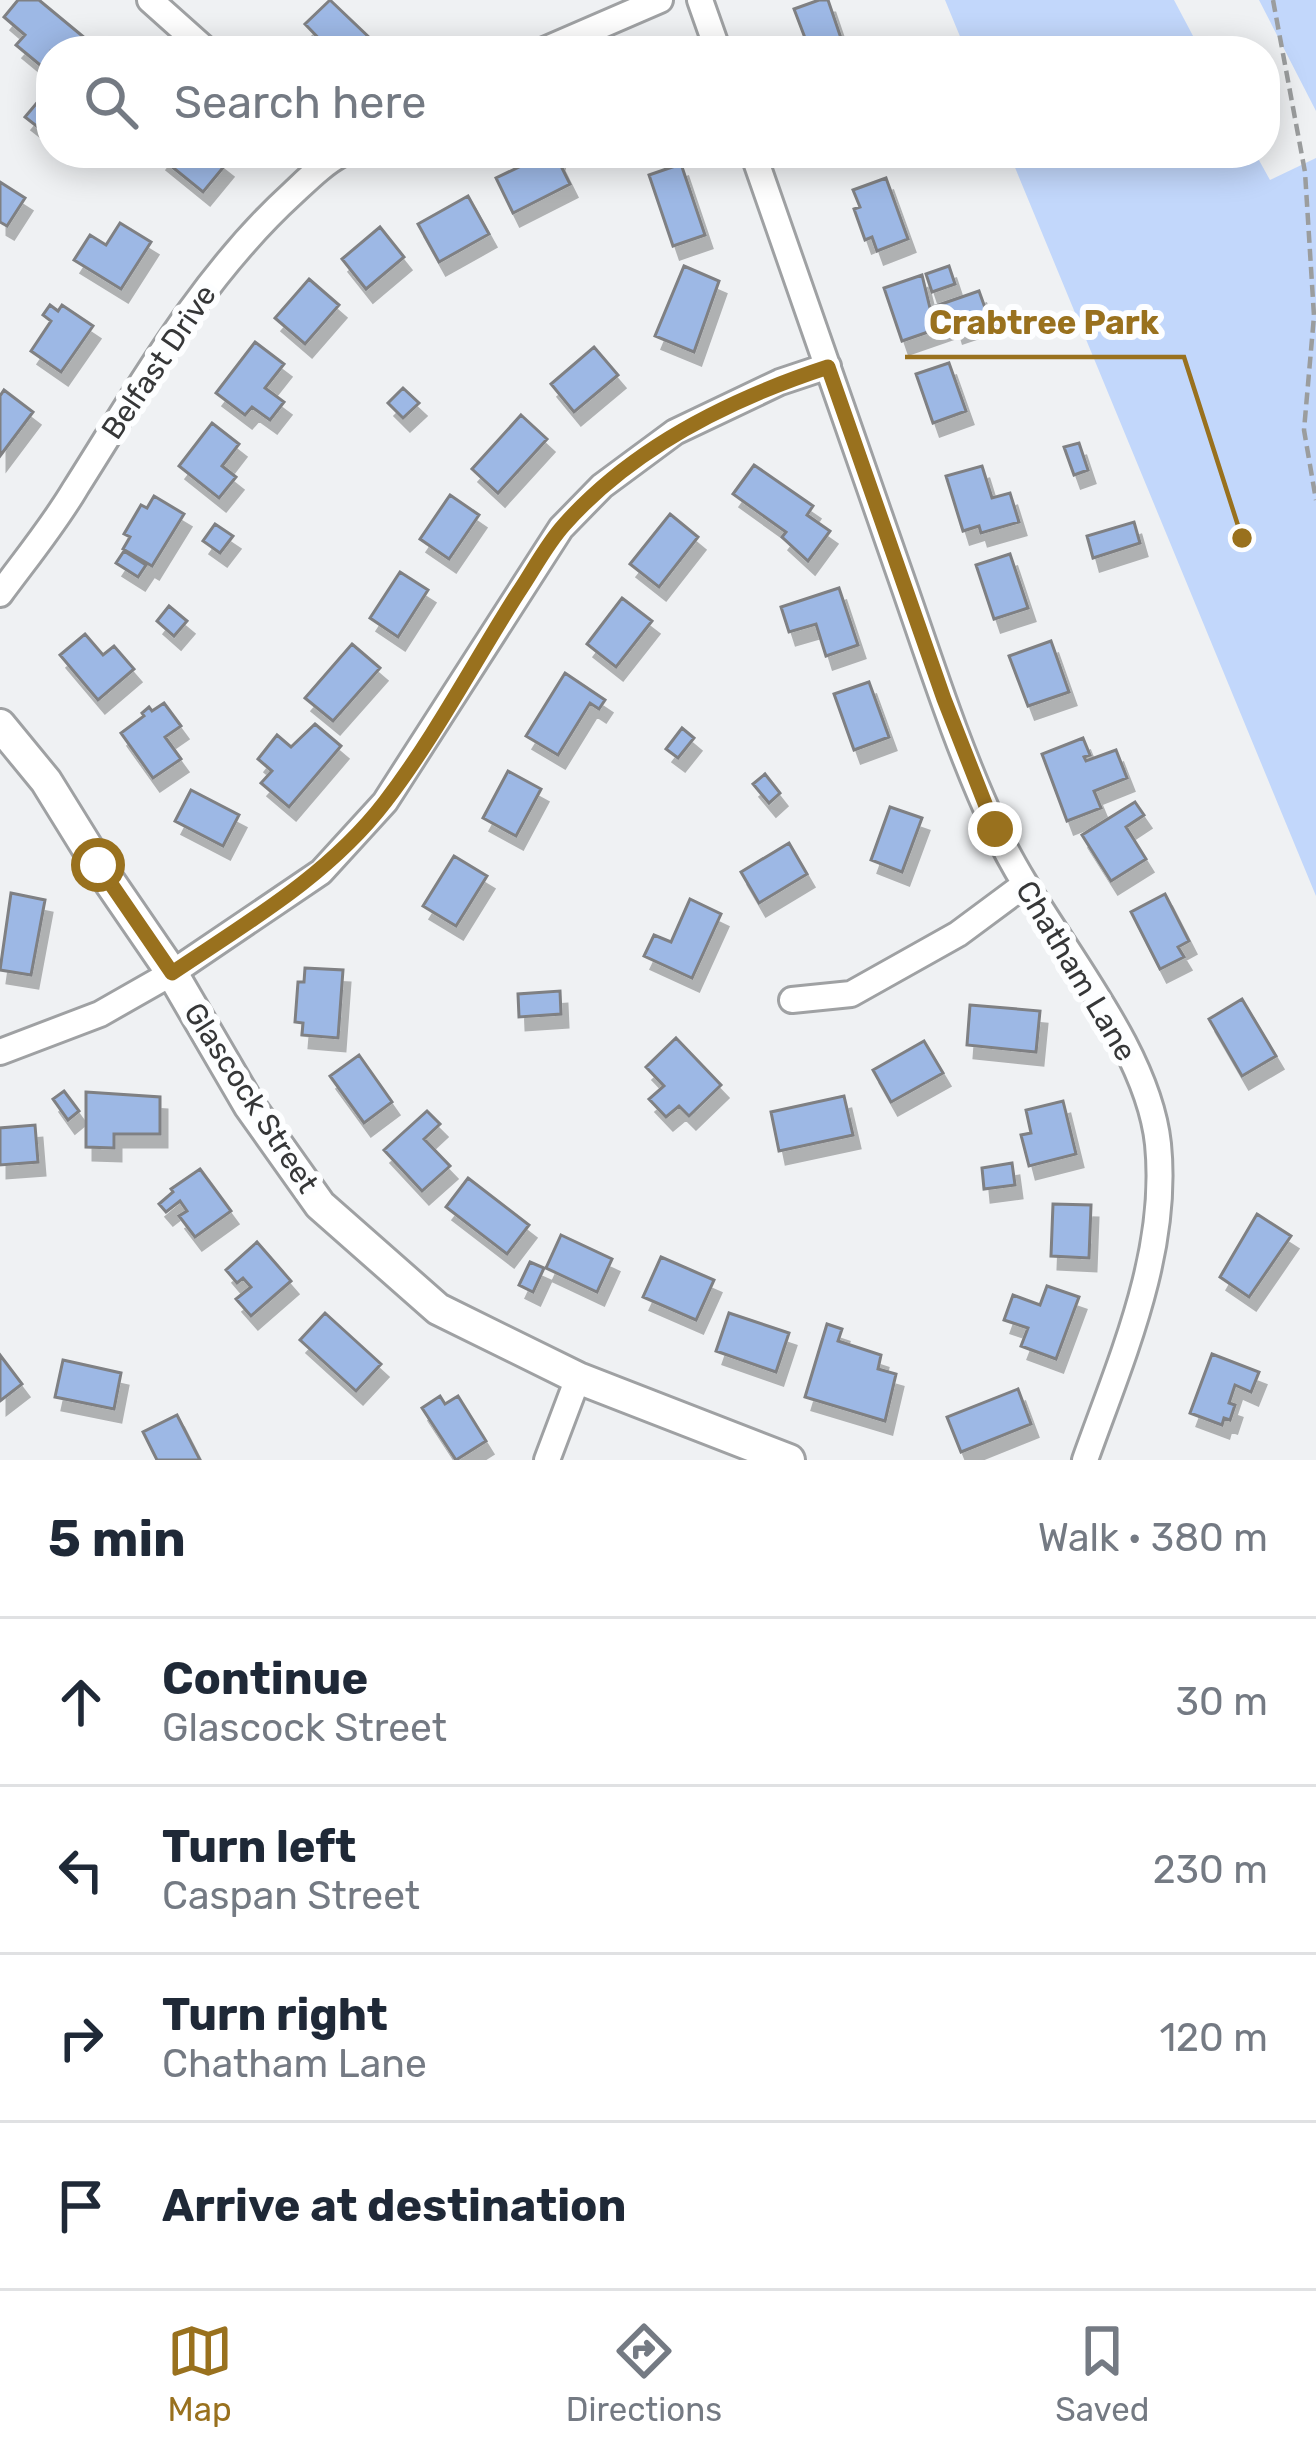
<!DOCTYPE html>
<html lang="en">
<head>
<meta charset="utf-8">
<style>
	:root { --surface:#fff; --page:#f2f2f3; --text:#1f2937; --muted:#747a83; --line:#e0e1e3; --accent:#99711e }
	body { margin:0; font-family:Rubik,sans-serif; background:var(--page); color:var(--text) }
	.stop { position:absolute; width:36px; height:36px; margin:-27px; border:9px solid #99711e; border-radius:50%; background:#fff }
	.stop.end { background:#99711e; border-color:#fff; box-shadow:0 3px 12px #0008 }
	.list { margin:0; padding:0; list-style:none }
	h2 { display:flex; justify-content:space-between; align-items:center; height:156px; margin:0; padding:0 48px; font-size:51px }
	h2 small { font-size:39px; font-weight:400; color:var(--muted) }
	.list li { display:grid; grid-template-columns:78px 1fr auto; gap:36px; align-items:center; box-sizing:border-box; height:168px; padding:0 48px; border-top:3px solid var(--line) }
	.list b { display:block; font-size:45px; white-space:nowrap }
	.list p { margin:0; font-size:39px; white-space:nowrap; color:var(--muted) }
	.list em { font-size:39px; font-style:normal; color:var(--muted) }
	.icon { flex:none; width:66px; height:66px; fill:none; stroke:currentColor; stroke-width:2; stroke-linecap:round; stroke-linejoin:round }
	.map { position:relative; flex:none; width:1316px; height:1460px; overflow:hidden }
	.search { position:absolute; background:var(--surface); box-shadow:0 6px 30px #0003; left:36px; right:36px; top:36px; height:132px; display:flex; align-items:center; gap:30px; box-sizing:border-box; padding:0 42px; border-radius:48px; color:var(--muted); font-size:45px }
	.sheet { height:828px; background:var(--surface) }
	nav { display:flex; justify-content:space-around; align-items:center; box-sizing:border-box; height:168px; border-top:3px solid var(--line); background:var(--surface); font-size:33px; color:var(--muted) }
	nav a { display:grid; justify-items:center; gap:6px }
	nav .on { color:var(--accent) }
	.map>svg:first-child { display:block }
	.green { fill:#c2d7fb }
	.building { fill:#9db8e5; stroke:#7f8083; stroke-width:3; filter:url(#shadow) }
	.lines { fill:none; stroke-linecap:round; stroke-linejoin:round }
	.minor-casing { stroke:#9fa1a3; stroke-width:30 }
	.tertiary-casing { stroke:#9fa1a3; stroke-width:36 }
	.path { stroke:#9b9d9e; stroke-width:4.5; stroke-dasharray:12 6; stroke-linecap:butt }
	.minor { stroke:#fff; stroke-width:24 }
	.tertiary { stroke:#fff; stroke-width:30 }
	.route { stroke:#99711e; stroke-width:15 }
	.labels { text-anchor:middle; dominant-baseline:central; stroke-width:12; stroke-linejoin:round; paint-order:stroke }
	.street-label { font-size:30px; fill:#363738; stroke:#fdfeff }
	.leader { fill:none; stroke:#99711e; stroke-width:4.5 }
	.callout-dot { fill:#99711e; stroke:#fdfeff; stroke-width:4.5 }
	.callout-label { font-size:33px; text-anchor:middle; font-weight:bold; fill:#99711e; stroke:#fdfeff; stroke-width:12; stroke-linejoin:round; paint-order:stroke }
</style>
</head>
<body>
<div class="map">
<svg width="1316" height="1460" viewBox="0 0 1316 1460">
	<defs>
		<filter id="shadow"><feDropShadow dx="7" dy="13" stdDeviation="0" flood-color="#0004"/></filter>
	</defs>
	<rect width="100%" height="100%" fill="#eff1f3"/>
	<!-- green -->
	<path class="green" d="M945,0H1174L1201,51H966Z
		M1259,0H1316V111Z
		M1009,153H1255L1270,180L1316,158V896Z"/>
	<!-- building -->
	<path class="building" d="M18,0H39L86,39L75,51H51V74L16,45L25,35L4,17Z
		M330,0L375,43L366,51H331L305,24Z
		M819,0H828L844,47L810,51L794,9Z
		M46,92L51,96V113L39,128L25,117Z
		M163,153H212L226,164L203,192L160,157Z
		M515,153H558L557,158L570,184L513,213L496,178L521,166Z
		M681,164L705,235L673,246L649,175Z
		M886,178L908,239L877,251L872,237L865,240L854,209L860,207L853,190Z
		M0,182L25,198L7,226L0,222Z
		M468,196L489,234L439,262L418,224Z
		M120,223L151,242L121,289L74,260L90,235L106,245Z
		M380,227L404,257L366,289L342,259Z
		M684,266L719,281L694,352L655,336Z
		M949,266L955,284L932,292L926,274Z
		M922,275L930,308L979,291L989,319L956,330L954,323L902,341L884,288Z
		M309,279L339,305L305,344L275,318Z
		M50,305L58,311L62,305L93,326L61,372L31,351L51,321L43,315Z
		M255,342L284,364L265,388L284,402L270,420L252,407L245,415L216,393Z
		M594,347L618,375L574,412L551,384Z
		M949,363L966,411L933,423L916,374Z
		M403,388L419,403L403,418L388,403Z
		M4,390L33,412L0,456V396Z
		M521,415L547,439L498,493L472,469Z
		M212,423L239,444L222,466L236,477L219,498L179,466Z
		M1079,443L1088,470L1074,475L1064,447Z
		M754,465L813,506L807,515L830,531L808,561L782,537L786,532L733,494Z
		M982,466L992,498L1010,493L1019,522L981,533L979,526L963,531L946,476Z
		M450,495L479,515L449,559L420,539Z
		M154,496L184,514L152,566L123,549L130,537L124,534L141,505L147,508Z
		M670,514L698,537L659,587L630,564Z
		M1134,522L1140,543L1093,558L1087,536Z
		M215,524L233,536L220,553L203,541Z
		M124,551L146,565L138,577L116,563Z
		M1010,554L1028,608L994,619L976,565Z
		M400,572L428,590L398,637L370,618Z
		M839,588L858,645L826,656L816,624L789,632L781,607Z
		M622,598L652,621L616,667L587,644Z
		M169,606L187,621L174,636L157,621Z
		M85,634L103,655L114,646L134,669L98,700L60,655Z
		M1051,641L1069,692L1028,706L1009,656Z
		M352,644L380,668L333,721L305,698Z
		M565,673L605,700L599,709L590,703L558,755L526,736Z
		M869,682L889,737L854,750L834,694Z
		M164,703L181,726L165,737L181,759L153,778L121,733L144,716L142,713L149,707L152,711Z
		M315,724L341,746L289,807L261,783L272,771L258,759L277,735L291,747Z
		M682,728L694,738L678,758L666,749Z
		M1083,738L1090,755L1084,757L1086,761L1116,750L1127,778L1094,791L1101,808L1067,821L1042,754Z
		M508,771L541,789L516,836L483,818Z
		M765,774L780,793L769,803L753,784Z
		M191,790L239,815L223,846L175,821Z
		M1135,802L1144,815L1126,827L1146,859L1111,881L1082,835Z
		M890,807L922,818L902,872L871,860Z
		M789,843L807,874L759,903L741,872Z
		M454,856L487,876L456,926L423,906Z
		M11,893L45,900L31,975L0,970Z
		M1165,894L1189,941L1178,947L1184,957L1160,969L1131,912Z
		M690,899L721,914L692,978L644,956L654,935L671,942Z
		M305,968L343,970L338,1038L302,1035L303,1023L295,1022L298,982H304Z
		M560,991L561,1014L519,1017L518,994Z
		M1242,999L1276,1056L1242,1076L1209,1019Z
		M970,1005L1040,1011L1036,1052L967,1045Z
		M676,1038L721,1085L689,1116L679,1106L666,1117L649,1099L664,1086L646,1067Z
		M924,1041L943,1073L891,1102L873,1070Z
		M359,1055L392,1102L364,1123L330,1076Z
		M64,1091L79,1111L68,1120L53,1099Z
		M86,1092L160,1097V1134H114V1148L86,1147Z
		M844,1096L853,1135L779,1151L771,1112Z
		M1063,1101L1076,1154L1029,1166L1021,1135L1031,1133L1026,1110Z
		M427,1111L440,1124L424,1139L450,1166L422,1191L384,1150Z
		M35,1125L38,1162L0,1165V1128Z
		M1012,1163L1015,1185L984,1189L982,1168Z
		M200,1169L231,1211L195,1237L179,1216L187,1211L180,1201L166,1212L159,1204L173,1192L171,1189Z
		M468,1178L529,1225L507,1254L446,1207Z
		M1053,1204L1091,1205L1089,1258L1051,1256Z
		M1257,1214L1291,1236L1249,1297L1220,1277Z
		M561,1235L612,1259L597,1292L546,1268Z
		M257,1242L291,1281L251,1316L236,1299L251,1287L243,1278L237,1283L226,1270Z
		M661,1257L714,1280L696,1320L643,1297Z
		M530,1262L544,1268L533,1292L519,1285Z
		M1047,1286L1079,1297L1056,1359L1021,1346L1028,1328L1004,1320L1013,1295L1040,1305Z
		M325,1313L381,1364L356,1391L300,1340Z
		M729,1313L789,1333L776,1372L716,1351Z
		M827,1324L842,1329L838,1341L881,1355L878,1369L896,1374L885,1421L805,1397Z
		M1212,1354L1259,1372L1251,1392L1235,1385L1229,1403L1235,1405L1230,1420L1224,1418L1222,1425L1190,1413Z
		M0,1355L22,1384L0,1401Z
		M63,1360L121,1373L114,1409L55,1397Z
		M1018,1389L1031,1424L961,1452L947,1417Z
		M440,1396L445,1404L458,1396L486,1441L456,1460L422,1408Z
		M177,1415L200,1460H157L143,1432Z"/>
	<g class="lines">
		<defs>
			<path id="minor" d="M150,0L207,51
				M700,0L718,51
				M542,51L660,0
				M753,153C801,291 849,428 897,566C928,654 956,745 996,830C1040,927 1147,1039 1158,1144C1169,1253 1121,1359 1085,1460
				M0,594C25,560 53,526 75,489C141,385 201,277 293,193C309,178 324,163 343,153
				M792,1000L851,994L958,934L1024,885
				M0,1052L100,1014L172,973L321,872L385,802L561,528L602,486L675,432L780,382L828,366
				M547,1460L578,1378"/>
			<path id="tertiary" d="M0,725L46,781L98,865L172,973L249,1105L320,1205L438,1309L578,1378L789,1460"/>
		</defs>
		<!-- minor casing -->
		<use href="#minor" class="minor-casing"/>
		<!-- tertiary casing -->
		<use href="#tertiary" class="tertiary-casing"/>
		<!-- path -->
		<path class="path" d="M1273,0L1305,172L1314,316L1304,430L1316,500"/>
		<!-- minor -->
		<use href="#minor" class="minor"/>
		<!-- tertiary -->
		<use href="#tertiary" class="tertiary"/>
	</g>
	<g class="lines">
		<!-- route -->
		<path class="route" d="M98,865L172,973C248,922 329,875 385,802C435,737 474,662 518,593C533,571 546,545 564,525C633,447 730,399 828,367L944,699L995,829"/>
	</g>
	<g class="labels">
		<!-- street labels -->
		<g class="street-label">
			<text transform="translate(159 362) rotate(-56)">Belfast Drive</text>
			<text transform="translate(1076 971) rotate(59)">Chatham Lane</text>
			<text transform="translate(251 1098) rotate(57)">Glascock Street</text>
		</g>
	</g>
	<!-- callouts -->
	<path class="leader" d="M1242 538L1184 357H905"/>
	<circle class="callout-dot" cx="1242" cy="538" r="12"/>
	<g class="callout-label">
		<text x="1044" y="334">Crabtree Park</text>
	</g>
</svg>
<div class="stop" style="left:98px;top:865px"></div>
<div class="stop end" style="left:995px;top:829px"></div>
<div class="search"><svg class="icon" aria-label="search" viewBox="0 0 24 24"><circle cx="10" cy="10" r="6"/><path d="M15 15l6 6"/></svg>Search here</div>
</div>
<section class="sheet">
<h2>5 min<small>Walk · 380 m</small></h2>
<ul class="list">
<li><svg class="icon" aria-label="ahead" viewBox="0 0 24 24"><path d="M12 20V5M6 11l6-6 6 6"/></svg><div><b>Continue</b><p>Glascock Street</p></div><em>30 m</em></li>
<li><svg class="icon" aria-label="left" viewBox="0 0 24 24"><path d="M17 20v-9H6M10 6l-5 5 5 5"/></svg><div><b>Turn left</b><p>Caspan Street</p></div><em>230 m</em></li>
<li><svg class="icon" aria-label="right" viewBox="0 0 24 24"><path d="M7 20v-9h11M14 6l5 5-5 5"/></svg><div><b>Turn right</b><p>Chatham Lane</p></div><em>120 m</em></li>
<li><svg class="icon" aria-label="arrive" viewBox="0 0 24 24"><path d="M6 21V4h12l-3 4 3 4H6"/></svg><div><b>Arrive at destination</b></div></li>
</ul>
</section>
<nav>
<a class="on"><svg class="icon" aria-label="map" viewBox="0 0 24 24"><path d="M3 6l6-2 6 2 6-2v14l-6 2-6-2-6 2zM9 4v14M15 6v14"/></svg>Map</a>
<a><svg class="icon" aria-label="directions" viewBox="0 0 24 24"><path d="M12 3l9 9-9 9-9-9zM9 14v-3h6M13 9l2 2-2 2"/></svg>Directions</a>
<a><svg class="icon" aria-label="saved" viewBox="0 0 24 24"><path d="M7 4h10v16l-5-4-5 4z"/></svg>Saved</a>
</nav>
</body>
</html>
